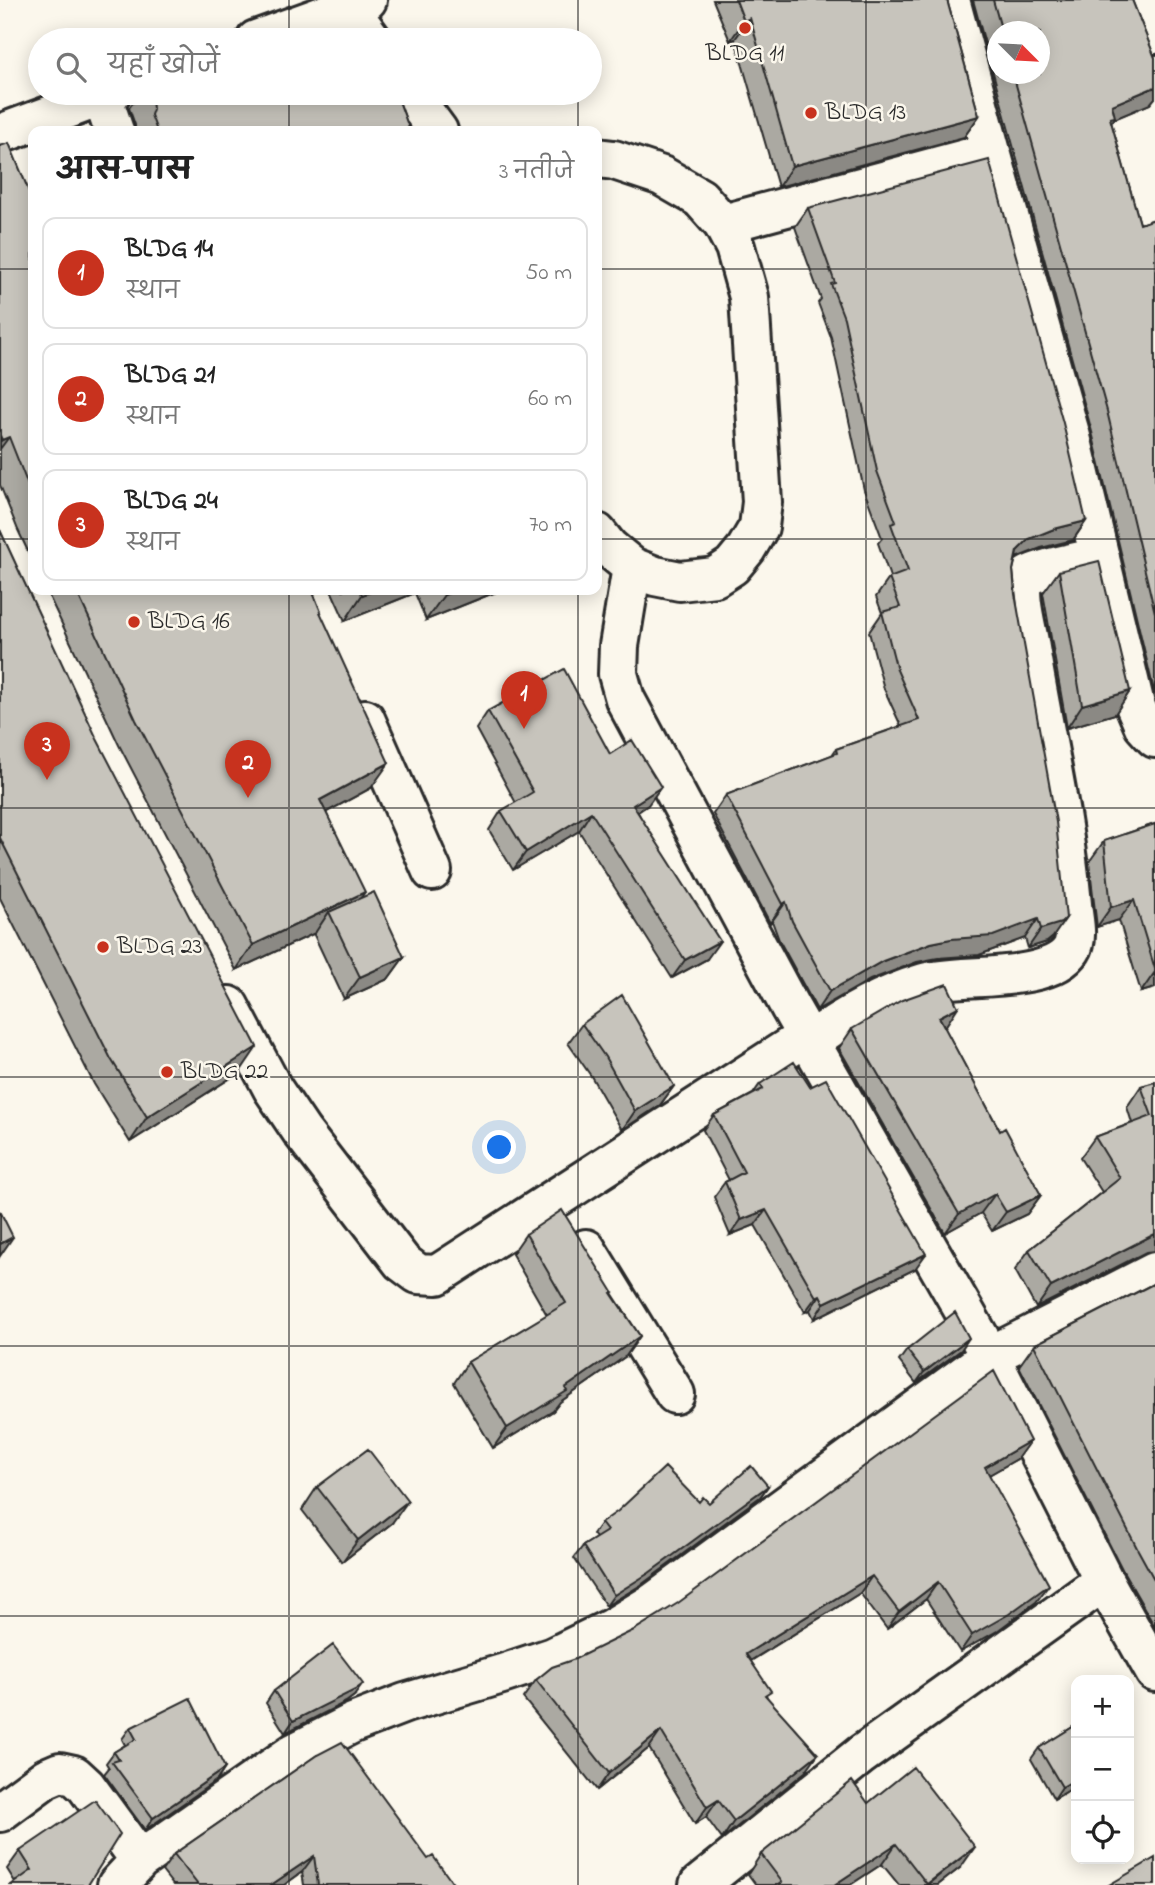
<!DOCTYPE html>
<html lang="hi">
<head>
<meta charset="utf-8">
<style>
	:root { --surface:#fff; --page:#f2f2f2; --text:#222; --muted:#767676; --line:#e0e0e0; --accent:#c8321e }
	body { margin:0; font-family:"Indie Flower","Playpen Sans Deva",sans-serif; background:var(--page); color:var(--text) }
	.controls { position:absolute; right:21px; bottom:21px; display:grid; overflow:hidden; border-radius:14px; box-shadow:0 4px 18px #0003 }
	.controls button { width:63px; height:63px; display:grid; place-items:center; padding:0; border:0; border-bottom:2px solid var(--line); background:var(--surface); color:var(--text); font:35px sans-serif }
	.compass { position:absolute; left:987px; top:21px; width:63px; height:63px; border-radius:50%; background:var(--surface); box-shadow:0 4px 18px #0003; rotate:114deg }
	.you { position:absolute; left:500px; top:1148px; width:24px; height:24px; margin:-18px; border:5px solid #fff; border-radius:50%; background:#1a73e8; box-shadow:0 0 0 10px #1a73e833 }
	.badge { display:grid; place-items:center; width:46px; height:46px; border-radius:50%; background:var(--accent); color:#fff; font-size:23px; font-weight:700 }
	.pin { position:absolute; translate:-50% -58px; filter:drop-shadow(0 2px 4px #0008) }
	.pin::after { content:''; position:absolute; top:37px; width:24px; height:21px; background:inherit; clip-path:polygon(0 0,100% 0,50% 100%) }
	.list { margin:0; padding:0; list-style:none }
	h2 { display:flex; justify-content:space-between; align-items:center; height:91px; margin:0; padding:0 28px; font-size:30px }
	h2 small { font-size:23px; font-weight:400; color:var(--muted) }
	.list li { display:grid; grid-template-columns:46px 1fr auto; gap:21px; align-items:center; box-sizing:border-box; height:112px; margin:0 14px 14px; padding:0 14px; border:2px solid var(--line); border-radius:14px }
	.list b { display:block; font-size:26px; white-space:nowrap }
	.list p { margin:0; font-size:23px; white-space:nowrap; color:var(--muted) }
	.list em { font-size:23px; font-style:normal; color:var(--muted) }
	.icon { flex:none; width:38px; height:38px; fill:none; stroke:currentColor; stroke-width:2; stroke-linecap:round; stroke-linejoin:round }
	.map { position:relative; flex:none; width:1155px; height:1885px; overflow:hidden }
	.search { position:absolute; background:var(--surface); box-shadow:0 4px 18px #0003; left:28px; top:28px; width:574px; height:77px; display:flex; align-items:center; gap:18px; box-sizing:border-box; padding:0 24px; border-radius:38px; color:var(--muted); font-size:26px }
	.panel { position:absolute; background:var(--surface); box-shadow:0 4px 18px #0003; left:28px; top:126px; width:574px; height:469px; border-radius:14px }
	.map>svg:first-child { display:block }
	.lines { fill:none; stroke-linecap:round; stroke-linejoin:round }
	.minor-casing { stroke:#2b2b2b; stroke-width:44 }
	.minor { stroke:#fbf7ec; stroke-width:38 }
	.wall { fill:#aba9a2; stroke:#2b2b2b; stroke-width:2; fill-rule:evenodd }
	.shaded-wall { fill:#8b8984; stroke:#2b2b2b; stroke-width:2 }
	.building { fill:#c7c4bc; stroke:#2b2b2b; stroke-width:2 }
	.grid { fill:none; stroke:#2b2b2b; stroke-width:2; stroke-opacity:0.55 }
	.poi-dot { fill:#c8321e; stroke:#fbf7ec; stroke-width:2.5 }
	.labels { text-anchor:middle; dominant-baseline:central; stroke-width:5; stroke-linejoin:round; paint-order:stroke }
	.poi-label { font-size:24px; fill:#2b2b2b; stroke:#fbf7ec; text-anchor:start }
</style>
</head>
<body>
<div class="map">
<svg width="1155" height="1885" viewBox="0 0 1155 1885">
	<rect width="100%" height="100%" fill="#fbf7ec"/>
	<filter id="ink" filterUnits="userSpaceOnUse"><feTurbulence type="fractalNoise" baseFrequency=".0143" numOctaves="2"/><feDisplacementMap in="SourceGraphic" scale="14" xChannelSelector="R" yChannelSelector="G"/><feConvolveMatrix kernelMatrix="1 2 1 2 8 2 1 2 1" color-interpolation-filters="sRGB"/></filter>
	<g filter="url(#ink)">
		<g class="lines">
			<defs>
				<path id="minor" d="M950,0L991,152L1071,437L1135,705L1144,726L1155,738
					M1145,0L1155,34
					M348,7L372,40
					M256,40L367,0
					M410,93L438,131
					M102,96L114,131
					M0,134L111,93
					M597,158L614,160L662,176L700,198L723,224L735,247L749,297L762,502L759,527L746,549L732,566L715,577L680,581L655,576L632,567
					M723,224L991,152
					M597,533L609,548L632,567L619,646L618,674L625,699L790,1007L990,1356L1104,1581L1155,1672
					M365,719L432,871
					M229,1006L273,1089L302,1132L402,1262L418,1274L437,1275L807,1036
					M811,1041C845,1016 883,995 924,983C959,973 1049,984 1071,950C1079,938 1073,917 1072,904C1064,816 1043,729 1029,642C1027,629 1016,589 1024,579C1031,570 1086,560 1100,557
					M586,1249L675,1394
					M0,1812L46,1778L60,1772L74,1775L86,1786L140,1860
					M117,1885L140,1860L294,1753L353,1723L405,1703L502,1674L553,1657L612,1628L653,1603L990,1356L1155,1272
					M699,1885L861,1755L1104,1581"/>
			</defs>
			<!-- minor casing -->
			<use href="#minor" class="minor-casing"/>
			<!-- minor -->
			<use href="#minor" class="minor"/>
		</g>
		<!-- wall -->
		<path class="wall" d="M713,0H947L979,116L964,137L778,187L735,39L730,41Z
			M973,0H1132L1155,58V98L1150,104L1114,119L1111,122L1140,224L1155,219V695L1092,432ZM998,32H1040V74H998Z
			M140,93H396L410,131H135V125L129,108Z
			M0,146L33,201V562L18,530L0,485Z
			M808,208L1086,521L1073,540L1041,548L1016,558L1013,570L1053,937L1047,942L1028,948L1025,938L979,955L938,958L917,962L870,980L817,1010L779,940L772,921L770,923L713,814L726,795L832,755L836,749L901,726L884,689L869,632L882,613L876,597L890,577L878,543L882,538L864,490L831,337L818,303L821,299L795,227Z
			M0,530L240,1072L130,1142L94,1084L0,898Z
			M1059,571L1130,691L1115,714L1067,728L1043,593Z
			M46,590H312L321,612L320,614L371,788L326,812L361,898L404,957L388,979L344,999L314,935L315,933L236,970L119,745Z
			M331,590H501L426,620L415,593L345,621Z
			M488,711L610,754L648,805L638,812L707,959L672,978L579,831L513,870L489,830L501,811L516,803L476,729Z
			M1155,824V988L1141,992L1119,920L1097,927L1089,862L1104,841Z
			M582,1024L674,1086L660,1105L622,1130L591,1076L568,1043Z
			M944,1027L1000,1131L1041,1195L1027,1214L992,1231L981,1213L945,1233L839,1048L852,1029Z
			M1155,1082V1251L1146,1252L1036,1308L1015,1270L1029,1250L1102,1192L1080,1158L1095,1137L1132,1123L1127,1107L1141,1086Z
			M760,1084L915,1269L814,1319L810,1310L805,1312L755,1225L730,1235L714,1197L725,1182L729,1180L703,1130L714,1115L753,1094Z
			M526,1234L612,1293L640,1336L626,1356L560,1402L553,1411L493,1448L454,1383L468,1362L547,1315L512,1254Z
			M1155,1283V1627L1123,1571L1019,1366L1034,1345Z
			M907,1350H961L916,1383L899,1361Z
			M1017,1459L989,1475L1036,1602L997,1631L960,1652L926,1599L887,1629L860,1593L751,1661L767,1697L805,1772L722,1839L706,1817L695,1824L649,1748L597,1790L523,1698L536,1680L575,1659Z
			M768,1486L760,1497L641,1585L606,1606L574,1558L583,1546L596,1538L593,1534L601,1523L699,1502L709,1503Z
			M317,1487L392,1523L342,1562L302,1510Z
			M274,1691L354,1696L346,1702L285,1733L266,1703Z
			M1076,1725V1786L1054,1799L1031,1759L1039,1748Z
			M130,1728L225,1768L217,1780L145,1830L104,1774L109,1768L106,1763L114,1752L125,1745L122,1739Z
			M317,1755L454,1885H304L302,1872L284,1885H173L162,1871L174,1854Z
			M868,1803L961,1867L938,1885H899L882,1864L850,1885H756L748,1874L761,1854Z
			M120,1834L15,1882L7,1869L20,1851Z"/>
		<!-- shaded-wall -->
		<path class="shaded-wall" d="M750,18L735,39L730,41L744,21Z
			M1155,87V98L1150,104L1114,119L1100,138L1112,105Z
			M979,116L964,137L778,187L792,166Z
			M9,437L0,449V442L2,440Z
			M1086,521L1073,540L1041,548L1016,558L1017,551L1029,539L1054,529Z
			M376,590H417L415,593L345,621L362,595Z
			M457,590H501L426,620L444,595Z
			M1130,691L1115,714L1067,728L1082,705Z
			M389,763L371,788L303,825L320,800Z
			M661,787L648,805L620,823L633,805Z
			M591,812L579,831L513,870L526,852Z
			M365,892L347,917L329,912L315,933L236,970L253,945Z
			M1134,900L1119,920L1097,927L1111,907Z
			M786,902L772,921L770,923L783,904Z
			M1066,918L1053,937L1047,942L1028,948L1041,929Z
			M1038,919L1025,938L979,955L938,958L917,962L870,980L817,1010L830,991L883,961L931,943Z
			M720,941L707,959L672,978L685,960Z
			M404,957L388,979L344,999L360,977Z
			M1155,972V988L1141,992Z
			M958,1007L945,1027L939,1017Z
			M257,1047L240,1072L130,1142L147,1117Z
			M674,1086L660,1105L622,1130L635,1111Z
			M995,1194L981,1213L945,1233L959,1214Z
			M1041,1195L1027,1214L992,1231L1006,1212Z
			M766,1210L755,1225L730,1235L741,1220Z
			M1155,1234V1251L1146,1252L1036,1308L1051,1287Z
			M13,1237L0,1256V1244Z
			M926,1254L915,1269L814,1319L824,1303Z
			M820,1295L810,1310L805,1312L816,1297Z
			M640,1336L626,1356L560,1402L553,1411L493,1448L507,1428Z
			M969,1338L961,1350L916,1383L924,1372Z
			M1030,1441L1017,1459L973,1484L985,1467Z
			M768,1486L760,1497L641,1585L606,1606L614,1595Z
			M408,1501L392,1523L342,1562L358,1540Z
			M872,1576L860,1593L734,1671L746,1654Z
			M938,1582L926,1599L887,1629L899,1612Z
			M1049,1585L1036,1602L997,1631L960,1652L972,1635Z
			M363,1684L354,1696L346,1702L285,1733L293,1721Z
			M661,1731L649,1748L597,1790L609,1773Z
			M818,1754L805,1772L722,1839L734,1821Z
			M225,1768L217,1780L145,1830L153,1818Z
			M1076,1779V1786L1054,1799L1062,1787Z
			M718,1800L706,1817L695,1824L707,1807Z
			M896,1844L882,1864L850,1885H834Z
			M975,1847L961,1867L938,1885H927Z
			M314,1856L302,1872L284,1885H271Z"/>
		<!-- building -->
		<path class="building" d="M736,0H947L979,116L792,166L750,18L744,21Z
			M993,0H1132L1155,58V87L1112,105L1115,117L1110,118L1140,224L1155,219V613L1107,411L1013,74H1040V32H1002Z
			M334,29L338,40H303Z
			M150,93H396L410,131H157L151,115L153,109L152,99Z
			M9,143L33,201V498L9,437L2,440L0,435V146Z
			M989,160L1063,423L1086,521L1054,529L1029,539L1017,551L1013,570L1015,594L1056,822L1066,918L1061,923L1041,929L1038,919L993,936L951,939L931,943L883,961L830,991L792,921L786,902L783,904L726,795L837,753L836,749L919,720L897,670L882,612L900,607L889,578L908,571L891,524L896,522L877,471L844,318L831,284L835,283L808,208Z
			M0,530L97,739L257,1047L147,1117L111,1059L0,838Z
			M1099,561L1130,691L1082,705L1059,571Z
			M76,590H312L321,612H320L389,763L320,800L365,892L253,945L136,720Z
			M360,590H376L362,595Z
			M442,590H457L444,595Z
			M564,669L610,754L632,740L661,787L633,805L720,941L685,960L591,812L526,852L501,811L533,792L488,711Z
			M1155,824V969L1134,900L1111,907L1104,841Z
			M374,892L404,957L360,977L329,912Z
			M947,984L958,1007L939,1017L1000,1131L1005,1128L1041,1195L1006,1212L995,1194L959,1214L852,1029L902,1000Z
			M622,995L674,1086L635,1111L605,1057L582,1024Z
			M794,1062L810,1087L826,1079L926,1254L824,1303L820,1295L816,1297L766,1210L741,1220L725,1182L744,1172L714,1115L763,1089L760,1084Z
			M1155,1082V1234L1051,1287L1029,1250L1120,1178L1095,1137L1152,1116L1141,1086Z
			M562,1210L613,1292L611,1293L640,1336L565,1388L567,1391L507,1428L468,1362L566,1303L526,1234Z
			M0,1211L13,1237L0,1244Z
			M1155,1283V1581L1138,1550L1034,1345Z
			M955,1312L969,1338L924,1372L907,1350Z
			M994,1371L1030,1441L985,1467L1049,1585L1009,1614L972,1635L938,1582L899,1612L872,1576L746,1654L771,1691L765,1695L818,1754L734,1821L718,1800L707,1807L661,1731L609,1773L536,1680L552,1667L575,1659L634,1630L678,1603Z
			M368,1449L408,1501L358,1540L317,1487Z
			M751,1466L768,1486L649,1573L614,1595L583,1546L607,1531L601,1523L618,1511L665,1467L699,1502L703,1497L709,1503Z
			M333,1645L363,1684L355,1690L293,1721L274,1691Z
			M190,1698L225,1768L153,1818L112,1762L119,1760L114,1752L136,1739L130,1728Z
			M1076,1725V1779L1062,1787L1039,1748Z
			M342,1742L428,1859L433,1856L454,1885H318L314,1856L271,1885H198L174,1854L317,1755Z
			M913,1767L975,1847L927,1884L896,1844L834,1885H778L782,1882L761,1854L852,1781L868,1803Z
			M95,1800L120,1834L88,1885H11L32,1870L20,1851Z
			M1155,1858V1885H1109Z"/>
	</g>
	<!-- grid -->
	<path class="grid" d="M289,0V40M578,0V40M866,0V1885M289,93V131M578,93V131M0,269H33M597,269H1155M0,539H33M597,539H1155M289,590V1885M578,590V1885M0,808H1155M0,1077H1155M0,1346H1155M0,1616H1155"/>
	<!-- markers -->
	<g class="poi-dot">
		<circle cx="745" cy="28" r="7"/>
		<circle cx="811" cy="113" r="7"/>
		<circle cx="134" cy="622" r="7"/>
		<circle cx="103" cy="947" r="7"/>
		<circle cx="167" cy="1072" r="7"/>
	</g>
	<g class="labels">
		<!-- poi labels -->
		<g class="poi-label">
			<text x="745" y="54" text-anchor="middle">BLDG 11</text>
			<text x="825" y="113">BLDG 13</text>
			<text x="148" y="622">BLDG 16</text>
			<text x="117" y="947">BLDG 23</text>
			<text x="181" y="1072">BLDG 22</text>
		</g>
	</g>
</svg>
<div class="controls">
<button>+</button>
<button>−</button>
<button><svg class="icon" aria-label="locate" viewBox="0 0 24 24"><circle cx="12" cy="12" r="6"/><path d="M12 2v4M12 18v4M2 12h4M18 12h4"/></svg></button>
</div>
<svg class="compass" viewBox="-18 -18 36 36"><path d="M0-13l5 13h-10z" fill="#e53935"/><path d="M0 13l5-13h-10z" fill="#767676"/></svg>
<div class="you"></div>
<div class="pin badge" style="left:524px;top:729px">1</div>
<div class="pin badge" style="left:248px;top:798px">2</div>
<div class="pin badge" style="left:47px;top:780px">3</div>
<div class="search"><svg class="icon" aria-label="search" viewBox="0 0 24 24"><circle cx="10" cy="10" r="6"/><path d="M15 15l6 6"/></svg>यहाँ खोजें</div>
<section class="panel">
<h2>आस-पास<small>3 नतीजे</small></h2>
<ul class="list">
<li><span class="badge">1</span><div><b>BLDG 14</b><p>स्थान</p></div><em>50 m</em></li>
<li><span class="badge">2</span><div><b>BLDG 21</b><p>स्थान</p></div><em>60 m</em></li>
<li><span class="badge">3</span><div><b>BLDG 24</b><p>स्थान</p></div><em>70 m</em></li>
</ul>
</section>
</div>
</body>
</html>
